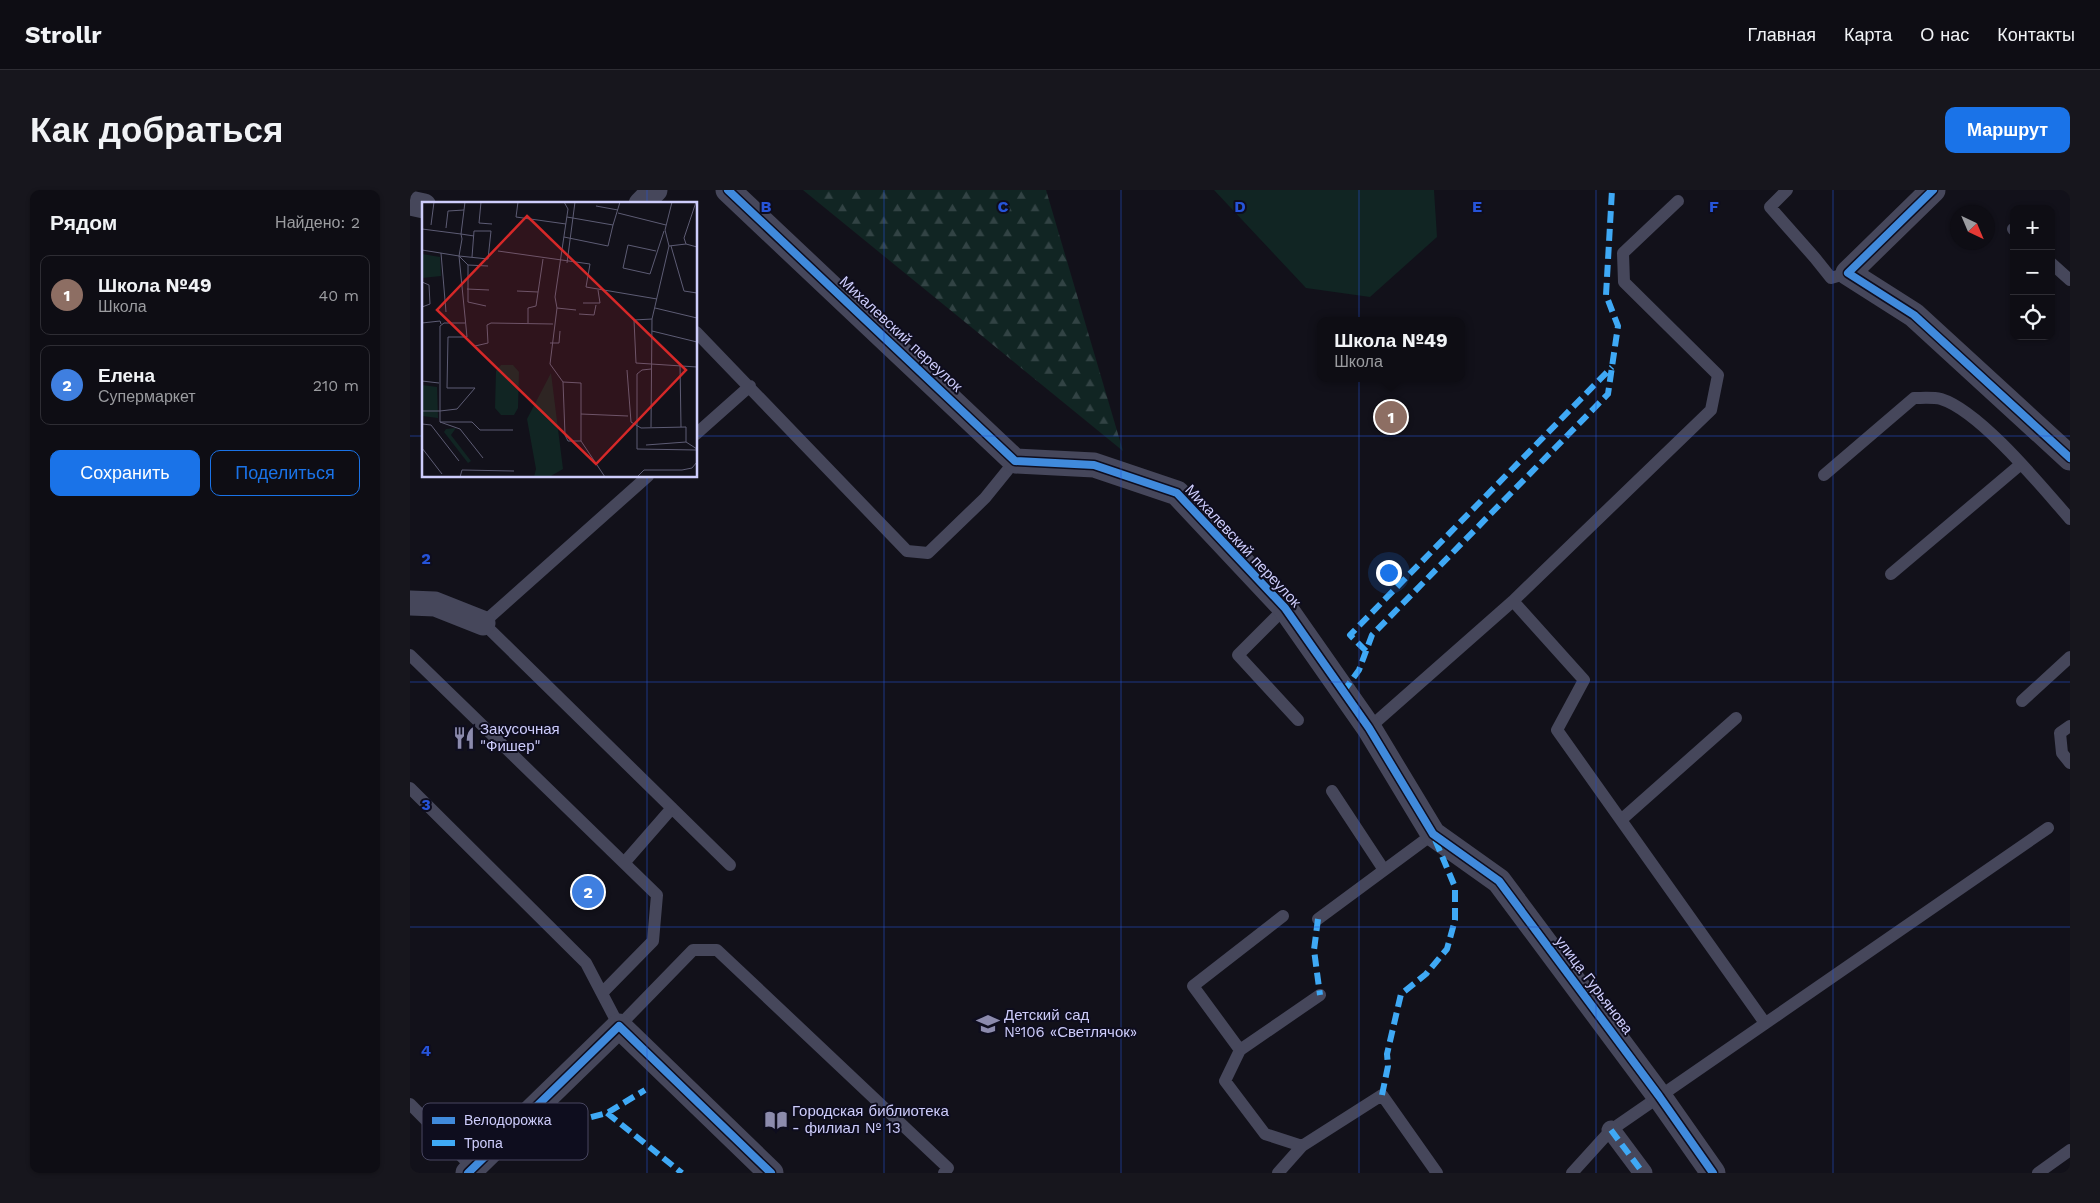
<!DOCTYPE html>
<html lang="ru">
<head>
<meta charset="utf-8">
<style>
	:root { --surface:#0e0d14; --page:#17161d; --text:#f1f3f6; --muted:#9b9ca0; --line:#2e2d34; --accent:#1a73e8 }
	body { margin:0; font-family:"Work Sans",sans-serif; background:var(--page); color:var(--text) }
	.controls { position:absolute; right:15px; top:15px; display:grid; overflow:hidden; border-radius:10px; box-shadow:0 1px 4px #0004 }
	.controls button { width:45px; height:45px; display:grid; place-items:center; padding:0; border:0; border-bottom:1px solid var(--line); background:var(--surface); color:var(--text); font:25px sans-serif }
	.compass { position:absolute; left:1540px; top:15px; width:45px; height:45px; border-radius:50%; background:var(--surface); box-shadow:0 1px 4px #0004; rotate:136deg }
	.you { position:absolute; left:978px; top:382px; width:18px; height:18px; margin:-12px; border:4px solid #fff; border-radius:50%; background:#1a73e8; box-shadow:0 0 0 8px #1a73e833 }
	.badge { display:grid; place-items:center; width:32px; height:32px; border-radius:50%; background:var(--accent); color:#fff; font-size:16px; font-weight:700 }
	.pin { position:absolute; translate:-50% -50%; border:2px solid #fff; box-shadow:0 1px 5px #0006 }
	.popup { position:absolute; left:907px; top:127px; width:148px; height:65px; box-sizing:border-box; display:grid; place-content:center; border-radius:10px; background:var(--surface); filter:drop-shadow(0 1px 4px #0005); font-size:16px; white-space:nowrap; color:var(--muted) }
	.popup b { font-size:19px; color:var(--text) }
	.popup::after { content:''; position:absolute; left:50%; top:100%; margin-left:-10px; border:10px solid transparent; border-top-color:var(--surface) }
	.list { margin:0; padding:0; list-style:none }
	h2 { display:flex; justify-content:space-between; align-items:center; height:65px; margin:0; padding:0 20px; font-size:21px }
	h2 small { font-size:16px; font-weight:400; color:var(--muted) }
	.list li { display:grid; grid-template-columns:32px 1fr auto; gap:15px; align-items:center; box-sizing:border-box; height:80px; margin:0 10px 10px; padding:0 10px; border:1px solid var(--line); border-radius:10px }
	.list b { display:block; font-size:19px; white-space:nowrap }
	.list p { margin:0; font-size:16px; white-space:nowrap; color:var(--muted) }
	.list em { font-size:16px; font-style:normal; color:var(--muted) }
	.actions { display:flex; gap:10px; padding:15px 20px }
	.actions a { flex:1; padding:11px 0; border:1px solid var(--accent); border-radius:10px; text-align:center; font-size:18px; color:var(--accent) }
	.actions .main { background:var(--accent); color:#fff }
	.icon { flex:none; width:28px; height:28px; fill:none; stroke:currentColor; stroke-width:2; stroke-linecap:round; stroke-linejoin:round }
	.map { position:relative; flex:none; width:1660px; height:983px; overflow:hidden; border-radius:10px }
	header { display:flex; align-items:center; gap:30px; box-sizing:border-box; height:70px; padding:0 25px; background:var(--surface); border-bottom:1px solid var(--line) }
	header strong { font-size:24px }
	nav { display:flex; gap:28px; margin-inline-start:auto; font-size:18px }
	.intro { display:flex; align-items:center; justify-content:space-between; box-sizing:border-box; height:120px; padding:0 30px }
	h1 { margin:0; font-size:35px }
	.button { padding:12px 22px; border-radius:10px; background:var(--accent); color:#fff; font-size:18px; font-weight:700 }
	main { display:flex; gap:30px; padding:0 30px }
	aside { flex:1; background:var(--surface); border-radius:10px; box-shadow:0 1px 4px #0004 }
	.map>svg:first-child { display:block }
	.grass { fill:#112523 }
	.forest { fill:url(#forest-firs) }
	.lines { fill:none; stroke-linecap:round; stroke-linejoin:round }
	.service { stroke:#46475b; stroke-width:12 }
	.pedestrian { stroke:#46475b; stroke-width:19 }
	.minor { stroke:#46475b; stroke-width:25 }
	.quiet { stroke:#3fa9f5; stroke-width:6; stroke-dasharray:12 6; stroke-linecap:butt }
	.cycleway-casing { stroke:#0e0d1e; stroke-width:11 }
	.cycleway { stroke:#408adc; stroke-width:8 }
	.grid { fill:none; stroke:#2654da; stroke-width:1; stroke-opacity:0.55 }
	.labels { text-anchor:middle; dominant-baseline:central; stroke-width:4; stroke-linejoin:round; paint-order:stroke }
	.street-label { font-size:15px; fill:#cecdfc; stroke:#0e0d1e }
	.poi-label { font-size:15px; fill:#cecdfc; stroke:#0e0d1e; text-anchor:start }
	.inset-road { fill:none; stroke:#5d5c74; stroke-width:1 }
	.view { fill:#d62828; fill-opacity:0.15; stroke:#d62828; stroke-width:2.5 }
	.inset-edge { fill:none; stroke:#cecdfc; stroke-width:2.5 }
	.key { fill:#0e0d1e; stroke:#484761; stroke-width:1 }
	.key-label { font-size:14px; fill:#cecdfc }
	.grid-label { font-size:16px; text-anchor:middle; font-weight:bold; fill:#2654da; stroke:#0e0d1e; stroke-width:4; stroke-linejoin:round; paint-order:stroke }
</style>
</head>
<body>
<header>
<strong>Strollr</strong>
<nav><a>Главная</a><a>Карта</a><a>О нас</a><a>Контакты</a></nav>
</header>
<div class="intro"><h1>Как добраться</h1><a class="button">Маршрут</a></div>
<main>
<aside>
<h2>Рядом<small>Найдено: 2</small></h2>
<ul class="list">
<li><span class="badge" style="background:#8d6e63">1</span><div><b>Школа №49</b><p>Школа</p></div><em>40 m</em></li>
<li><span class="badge" style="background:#3f7fe0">2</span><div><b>Елена</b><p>Супермаркет</p></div><em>210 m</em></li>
</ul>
<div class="actions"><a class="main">Сохранить</a><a>Поделиться</a></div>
</aside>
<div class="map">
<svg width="1660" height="983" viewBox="0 0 1660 983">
	<defs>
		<pattern id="forest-firs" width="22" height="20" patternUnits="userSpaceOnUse" patternTransform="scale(1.25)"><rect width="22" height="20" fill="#112523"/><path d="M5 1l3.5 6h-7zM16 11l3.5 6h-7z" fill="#324344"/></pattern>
	</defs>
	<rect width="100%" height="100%" fill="#12111a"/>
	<!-- grass -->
	<path class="grass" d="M804,0H1024L1027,47L960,107L896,98Z"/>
	<!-- forest -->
	<path class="forest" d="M393,0H636L713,261Z"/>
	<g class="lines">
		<!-- service -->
		<path class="service" d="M1377,0L1360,17L1405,68L1421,88L1438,83
			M1603,39L1604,40
			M1641,73L1660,90
			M286,142L497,361L518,363L575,308L605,271
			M286,244L340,196
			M1414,285L1504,208C1512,208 1523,207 1531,209C1570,221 1632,297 1660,329
			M238,286L73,433L320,675
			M1481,384L1611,274
			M1103,411L1174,490L1147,540L1355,833
			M875,418L828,465L888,530
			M0,465L247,705L243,751L192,803
			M1612,511L1660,467
			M1660,536L1650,543L1652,563L1660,573
			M959,538L1103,411L1301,220L1308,185L1214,92L1213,63L1268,11
			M0,598L176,773L209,836L283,760H307L538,978L534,983
			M922,601L974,680
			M1211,630L1326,528
			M214,673L262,618
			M908,729L1023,644
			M830,860L783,796L873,726
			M0,914L64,979
			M892,956L855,944L815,891L830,860L910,805
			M868,983L892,956L972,905L1027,983
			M1162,983L1201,940L1638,638
			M1628,983L1660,960"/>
		<!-- pedestrian -->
		<path class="pedestrian" d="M1201,940L1233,983"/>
		<!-- minor -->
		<path class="minor" d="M318,0L605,271L684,275L767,303L875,418L959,538L1023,644L1089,691L1249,906L1303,983
			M1523,0L1438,83L1504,125L1660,268
			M0,13L14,16
			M231,14L245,0
			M0,413L25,414L73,433
			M58,983L209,836L361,983"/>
		<!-- quiet -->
		<path class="quiet" d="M956,461L940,445L1202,177
			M933,502L949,480L962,445L1198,204L1208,136L1196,105L1202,0
			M908,729L904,760L910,805
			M972,905L978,876L977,864L991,804L1016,784L1037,759L1045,730V697L1024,647
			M197,923L272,983
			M1201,940L1233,983
			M94,950L197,923L235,900"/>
		<defs>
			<path id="cycleway" d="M318,0L605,271L684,275L767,303L875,418L959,538L1023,644L1089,691L1249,906L1303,983
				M1523,0L1438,83L1504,125L1660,268
				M58,983L209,836L361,983"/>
		</defs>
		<!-- cycleway casing -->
		<use href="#cycleway" class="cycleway-casing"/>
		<!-- cycleway -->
		<use href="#cycleway" class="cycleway"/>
	</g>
	<!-- grid -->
	<path class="grid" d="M237,0V14M474,0V983M711,0V983M949,0V983M1186,0V983M1423,0V983M0,246H14M286,246H1660M237,286V983M0,492H1660M0,737H1660"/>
	<!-- icons -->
	<defs>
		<symbol id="restaurant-bare" viewBox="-9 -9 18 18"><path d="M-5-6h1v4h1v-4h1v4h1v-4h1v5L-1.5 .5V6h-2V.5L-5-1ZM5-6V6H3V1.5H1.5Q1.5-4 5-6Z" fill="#8c8bad" stroke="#0e0d1e" stroke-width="2.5" paint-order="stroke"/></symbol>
		<symbol id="school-bare" viewBox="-9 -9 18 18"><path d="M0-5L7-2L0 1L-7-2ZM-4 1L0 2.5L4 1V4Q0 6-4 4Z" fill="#8c8bad" stroke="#0e0d1e" stroke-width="2.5" paint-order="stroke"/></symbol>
		<symbol id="library-bare" viewBox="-9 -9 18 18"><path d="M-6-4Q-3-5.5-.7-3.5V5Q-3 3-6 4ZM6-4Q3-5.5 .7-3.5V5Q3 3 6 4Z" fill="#8c8bad" stroke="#0e0d1e" stroke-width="2.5" paint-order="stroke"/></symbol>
	</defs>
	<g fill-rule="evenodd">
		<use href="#restaurant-bare" x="38" y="532" width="32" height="32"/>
		<use href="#school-bare" x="562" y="818" width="32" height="32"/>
		<use href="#library-bare" x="350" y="914" width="32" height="32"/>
	</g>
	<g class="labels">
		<!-- street labels -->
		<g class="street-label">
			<text transform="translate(491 144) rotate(43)">Михалевский переулок</text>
			<text transform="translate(833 356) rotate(47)">Михалевский переулок</text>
			<text transform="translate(1184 795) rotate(53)">улица Гурьянова</text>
		</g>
		<!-- poi labels -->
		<g class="poi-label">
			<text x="70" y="539">Закусочная<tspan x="70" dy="17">"Фишер"</tspan></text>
			<text x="594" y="825">Детский сад<tspan x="594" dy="17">№106 «Светлячок»</tspan></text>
			<text x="382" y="921">Городская библиотека<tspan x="382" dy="17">- филиал № 13</tspan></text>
		</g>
	</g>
	<!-- overview -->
	<g transform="translate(12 12)">
		<rect width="275" height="275" fill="#12111a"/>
		<path d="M0,52L18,55L19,74L0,76ZM79,163H91L97,170L96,206L92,213H79L73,206L74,169ZM0,183L15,185L16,216L0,214ZM34,226L29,233L49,259L46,261L22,230L24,227Z" fill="#112523"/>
		<path d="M129,171L141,267L127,275H112L114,267L105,217Z" fill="#112523"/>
		<path class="inset-road" d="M43,0L39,32L52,34M59,0L57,21L70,22M96,0L94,15L144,22M142,0L146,7L133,95L135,106L128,162L141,180L143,233L146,239H159M174,4L196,8M196,11L244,23M145,15L191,23L198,0M9,23L12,0M24,26L26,9L42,8M0,27L39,32L40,37L37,54L0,48M142,35L186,44L191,23M264,42L262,36L274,0M247,44L264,42L275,45M249,44L262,89L275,91M76,49L168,62L164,85L235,97M234,49L206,43L201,66L228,72L242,29M19,51L24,110M37,54L45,135H26L25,186H53L35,207L18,209V124L22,121H43M37,54L66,57L69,29H52L50,55M37,54L46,63V100L64,104M145,61L153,0M46,63L66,64M0,80L7,83L8,102L0,105M45,87L67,88M95,89L116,90M161,101H178L176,88M135,106L154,108M233,106L275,116M157,112L172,113L174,103M230,117L212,118L214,161L275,165M0,121L18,119L19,122M106,121V106L114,104L121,57M230,129L275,140M128,141H137L138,129M53,144L66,141L65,123L69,121L131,122M258,162L259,225M229,167L220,168L215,172V247L275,248M205,168L209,220L219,226L264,225V240L275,247M0,179L17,181M141,180L159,181V239M0,209H18V220M159,212L206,214M18,220H50L58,228H91M18,220L38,227L61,256M0,222L9,223L37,259M229,225L230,117L247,44L243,28L250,0M159,239L183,275M224,243L264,240M0,246L20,272M38,275L40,268L92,269M215,275L222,268H260L270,266L275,260"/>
		<path class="view" d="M105,14L264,168L174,262L15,108Z"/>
		<rect width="275" height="275" class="inset-edge"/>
	</g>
	<!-- legend -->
	<rect x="12" y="913" width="166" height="57" rx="8" class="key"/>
	<rect x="22" y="927" width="23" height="7" fill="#408adc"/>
	<rect x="22" y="950" width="23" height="6" fill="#3fa9f5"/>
	<g class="key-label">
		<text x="54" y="935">Велодорожка</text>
		<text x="54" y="958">Тропа</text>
	</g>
	<g class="grid-label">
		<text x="356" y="22">B</text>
		<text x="593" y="22">C</text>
		<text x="830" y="22">D</text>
		<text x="1067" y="22">E</text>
		<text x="1304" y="22">F</text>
		<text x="16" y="374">2</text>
		<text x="16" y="620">3</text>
		<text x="16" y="866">4</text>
	</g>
</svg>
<div class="controls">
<button>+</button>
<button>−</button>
<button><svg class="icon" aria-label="locate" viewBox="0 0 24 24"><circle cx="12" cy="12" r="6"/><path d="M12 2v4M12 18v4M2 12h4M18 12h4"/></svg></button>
</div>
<svg class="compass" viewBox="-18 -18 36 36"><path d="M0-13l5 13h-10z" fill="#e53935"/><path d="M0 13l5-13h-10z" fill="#9b9ca0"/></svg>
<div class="you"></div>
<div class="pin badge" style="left:981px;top:227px;background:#8d6e63">1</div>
<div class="popup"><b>Школа №49</b>Школа</div>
<div class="pin badge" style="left:178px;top:702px;background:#3f7fe0">2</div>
</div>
</main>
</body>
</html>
